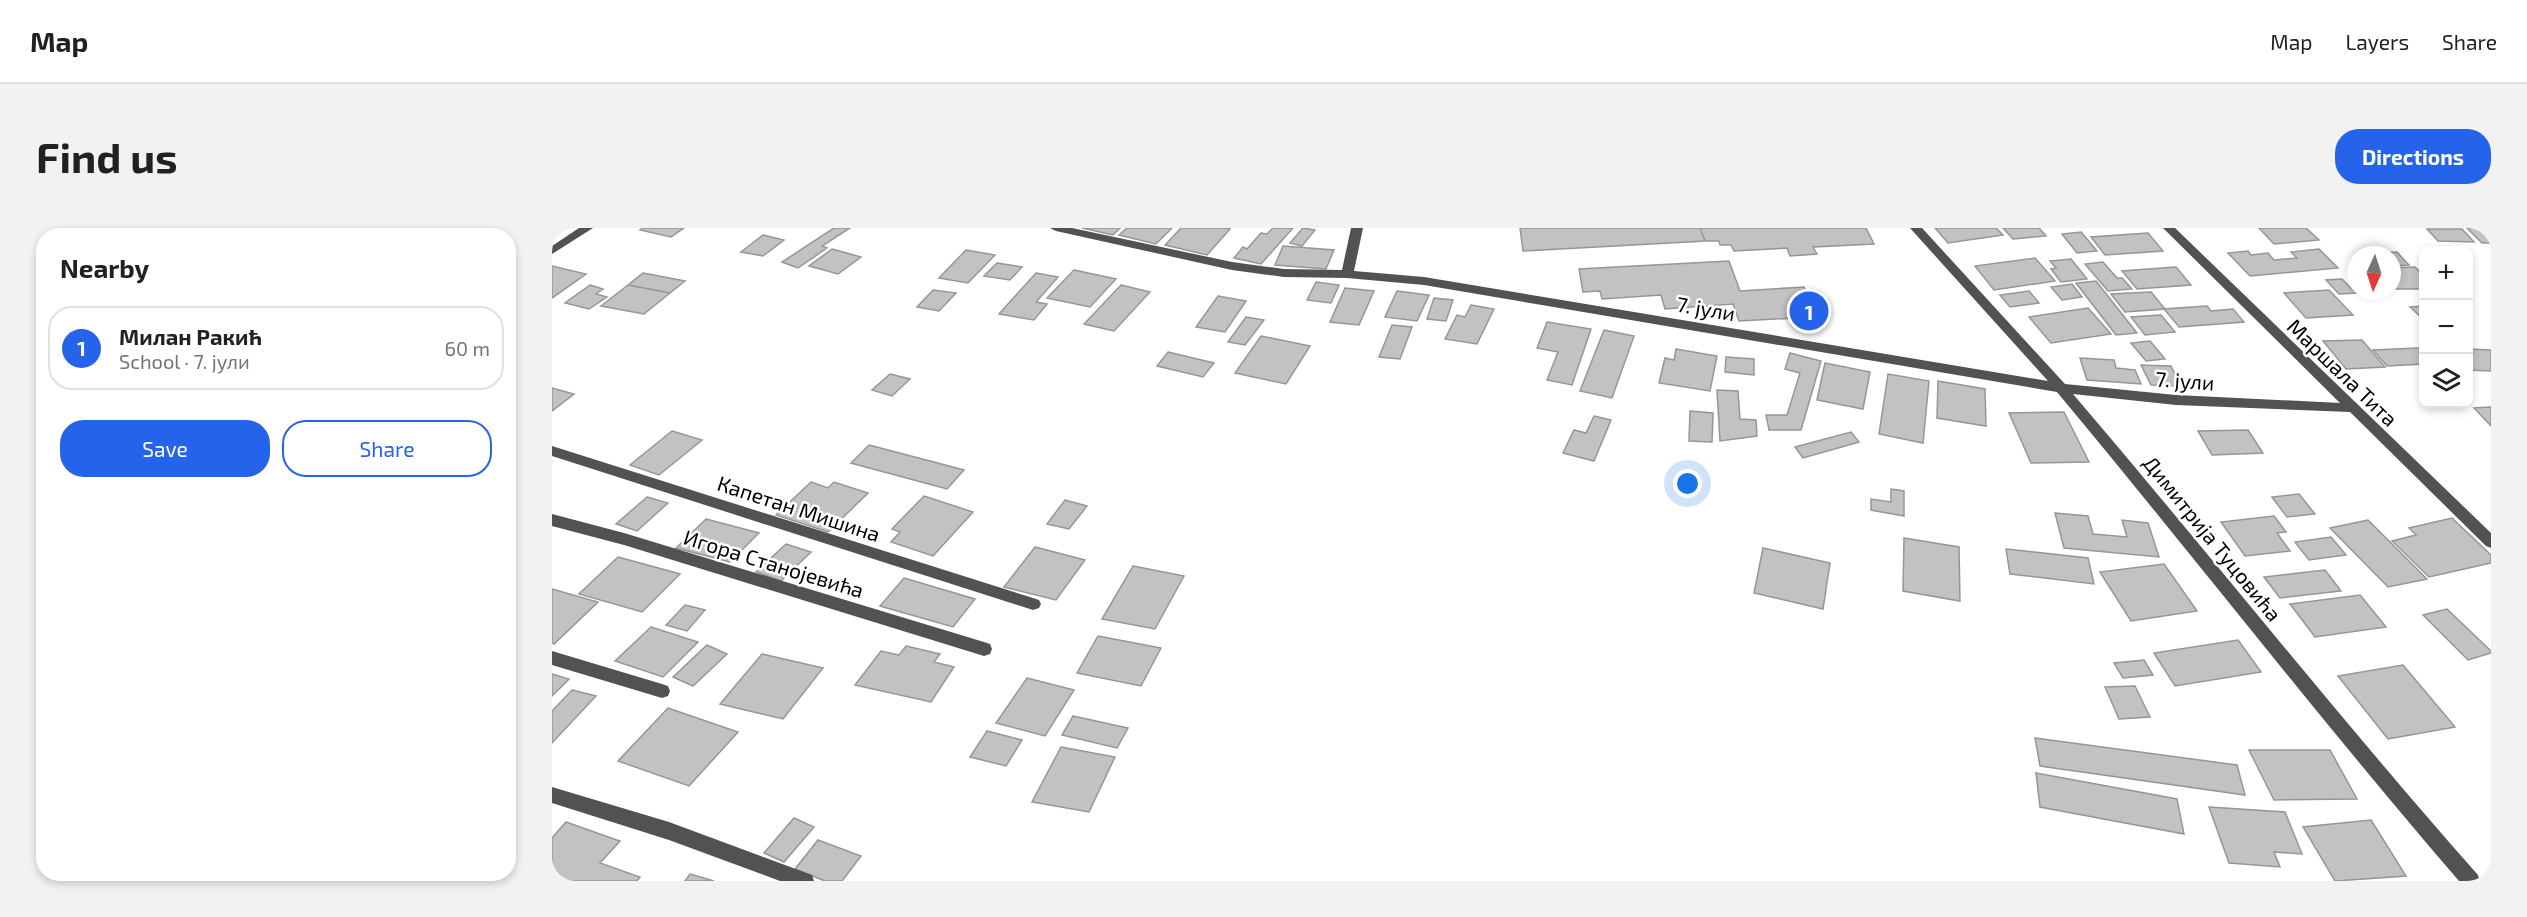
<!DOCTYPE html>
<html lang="en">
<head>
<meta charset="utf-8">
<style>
	:root { --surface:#fff; --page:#f2f2f2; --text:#202124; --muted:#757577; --line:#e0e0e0; --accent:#2563eb }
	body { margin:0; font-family:"Exo 2",sans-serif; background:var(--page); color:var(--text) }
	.controls { position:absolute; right:18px; top:18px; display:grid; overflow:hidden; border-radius:12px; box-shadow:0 3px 9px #0003 }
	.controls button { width:54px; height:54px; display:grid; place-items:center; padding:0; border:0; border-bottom:2px solid var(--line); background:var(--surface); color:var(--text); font:30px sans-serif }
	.compass { position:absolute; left:1795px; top:18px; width:54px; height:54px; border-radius:50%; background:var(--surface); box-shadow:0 3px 9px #0003; rotate:183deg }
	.you { position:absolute; left:1136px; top:256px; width:21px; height:21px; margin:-15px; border:4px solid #fff; border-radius:50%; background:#1a73e8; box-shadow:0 0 0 9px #1a73e833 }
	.badge { display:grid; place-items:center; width:39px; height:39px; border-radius:50%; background:var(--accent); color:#fff; font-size:20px; font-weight:700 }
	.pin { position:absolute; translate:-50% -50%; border:3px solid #fff; box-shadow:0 2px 6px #0006 }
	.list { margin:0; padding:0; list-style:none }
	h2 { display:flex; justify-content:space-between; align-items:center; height:78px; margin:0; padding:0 24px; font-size:26px }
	h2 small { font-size:20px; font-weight:400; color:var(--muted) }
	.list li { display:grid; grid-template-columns:39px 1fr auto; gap:18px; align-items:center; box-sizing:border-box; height:84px; margin:0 12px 12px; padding:0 12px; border:2px solid var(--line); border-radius:24px }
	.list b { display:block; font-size:22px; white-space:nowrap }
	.list p { margin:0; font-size:20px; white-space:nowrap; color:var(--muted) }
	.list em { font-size:20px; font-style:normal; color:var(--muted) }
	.actions { display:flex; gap:12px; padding:18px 24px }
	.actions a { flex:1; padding:14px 0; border:2px solid var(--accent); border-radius:24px; text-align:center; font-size:21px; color:var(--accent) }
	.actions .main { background:var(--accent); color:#fff }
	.icon { flex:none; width:33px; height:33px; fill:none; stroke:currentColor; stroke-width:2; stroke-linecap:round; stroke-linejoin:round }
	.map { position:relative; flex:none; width:1939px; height:653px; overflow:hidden; border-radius:24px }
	header { display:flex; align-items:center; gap:36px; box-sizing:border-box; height:84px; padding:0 30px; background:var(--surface); border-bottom:2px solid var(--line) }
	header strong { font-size:28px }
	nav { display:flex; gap:33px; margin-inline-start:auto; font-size:21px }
	.intro { display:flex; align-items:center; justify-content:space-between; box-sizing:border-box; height:144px; padding:0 36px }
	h1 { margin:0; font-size:42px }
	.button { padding:15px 27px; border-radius:24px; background:var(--accent); color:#fff; font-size:21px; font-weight:700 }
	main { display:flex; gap:36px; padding:0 36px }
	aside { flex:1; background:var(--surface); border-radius:24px; box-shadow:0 3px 9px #0003 }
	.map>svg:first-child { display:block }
	.building { fill:#c2c2c2; stroke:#969696; stroke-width:1.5 }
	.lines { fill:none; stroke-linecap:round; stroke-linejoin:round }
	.minor { fill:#525252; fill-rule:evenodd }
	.labels { text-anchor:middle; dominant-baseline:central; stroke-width:5; stroke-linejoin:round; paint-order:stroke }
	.street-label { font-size:21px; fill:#000; stroke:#fff }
</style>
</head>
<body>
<header>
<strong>Map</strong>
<nav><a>Map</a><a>Layers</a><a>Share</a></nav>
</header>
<div class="intro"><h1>Find us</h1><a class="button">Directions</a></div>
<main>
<aside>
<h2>Nearby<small></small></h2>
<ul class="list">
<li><span class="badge">1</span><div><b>Милан Ракић</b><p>School · 7. јули</p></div><em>60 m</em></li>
</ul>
<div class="actions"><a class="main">Save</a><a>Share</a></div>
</aside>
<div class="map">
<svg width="1939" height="653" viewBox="0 0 1939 653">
	<rect width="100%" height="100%" fill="#fff"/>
	<!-- building -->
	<path class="building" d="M91,0H132L119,9L88,2Z
		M282,0H298L270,18L275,20L246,40L230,34Z
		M530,0H568L561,7Z
		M575,0H620L604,16L567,7Z
		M629,0H672L678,1L655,27L613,17Z
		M721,0H741L709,36L682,30L691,19L695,21L709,5L715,6Z
		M751,0L763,2L750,18L738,15Z
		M968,0H1148L1153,13L971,23Z
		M1148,0H1314L1322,16L1261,19L1265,26L1238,28L1235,20L1182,23L1179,17H1168L1167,13H1153Z
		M1383,0H1444L1451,7L1396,15Z
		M1451,0H1487L1494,8L1461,11Z
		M1707,0H1754L1767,12L1722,16Z
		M1915,0H1939V15H1930Z
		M1875,1H1910L1922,14L1886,13Z
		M1529,4L1545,23L1525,25L1510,6Z
		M1596,5L1611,23L1553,27L1539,9Z
		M211,7L232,12L211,28L189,24Z
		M731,18L782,22L774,41L723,37Z
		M280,21L309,29L286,46L257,38Z
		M1767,21L1786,40L1698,48L1676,25L1696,23L1699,27L1716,25L1722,32L1745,30L1739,24Z
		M414,22L443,27L416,55L387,50Z
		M1845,24L1857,37L1842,38L1840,27L1829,25Z
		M1483,30L1503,53L1442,62L1423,38Z
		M1519,31L1535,51L1509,54L1499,41L1504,40L1498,33Z
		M1177,33L1188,63L1252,59L1264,89L1187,93L1181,76L1113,81L1109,67L1050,71L1048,63L1031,64L1027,41Z
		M1551,34L1565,50H1570L1580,61L1556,63L1533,36Z
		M445,35L470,39L458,52L432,48Z
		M0,38L34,46L0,70Z
		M1624,39L1639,57L1585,61L1570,43Z
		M1863,39L1872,48V61H1840V40Z
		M522,42L564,51L538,79L495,70Z
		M91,45L133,53L118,65L76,57Z
		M484,45L506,49L484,74L495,76L482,92L447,86Z
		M1790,51L1804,65L1787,66L1774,52Z
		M1544,53L1585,105L1564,107L1524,55Z
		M764,54L787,57L779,75L755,72Z
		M1520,56L1530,69L1510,72L1499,59Z
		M38,57L51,61L44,66L55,69L37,81L13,75Z
		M76,57L118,65L92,86L49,78Z
		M569,57L598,64L562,103L532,96Z
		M793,60L822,63L807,97L778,94Z
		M381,62L404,65L387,83L365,79Z
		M1777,62L1801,87L1754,90L1732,65Z
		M845,63L877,67L865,93L833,89Z
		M1477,63L1487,75L1458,79L1448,67Z
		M1599,64L1613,81L1573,84L1559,66Z
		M666,68L694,73L673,104L644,99Z
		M882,70L901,72L894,93L875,91Z
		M919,77L942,81L925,116L893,111L905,87L913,89Z
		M1655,78L1659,83L1681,81L1692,94L1627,99L1612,81Z
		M1872,78V92L1858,79Z
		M1536,80L1559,106L1499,115L1477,89Z
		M1609,87L1623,104L1593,107L1579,89Z
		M694,89L712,92L693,117L676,114Z
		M995,94L1039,101L1020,157L995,152L1006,124L985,120Z
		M840,97L860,99L848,131L827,129Z
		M1052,102L1082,108L1060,170L1028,163Z
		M709,108L758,118L734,156L683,145Z
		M1810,112L1833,139L1794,141L1771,113Z
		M1598,113L1613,131L1594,133L1579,115Z
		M1866,120L1872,126V136L1835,138L1821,122Z
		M1124,121L1165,128L1158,163L1107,155L1113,130L1122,132Z
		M1916,121L1939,122V143L1916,142Z
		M616,124L662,135L651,149L605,138Z
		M1238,125L1269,133L1249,202H1217L1214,187H1235L1248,145L1233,141Z
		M1174,129L1202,131V147L1173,144Z
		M1528,130L1562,132L1564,140L1583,142L1589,156L1535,152Z
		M1273,135L1318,144L1311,181L1265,172Z
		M1589,137L1619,138L1629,158L1599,157Z
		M338,146L358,151L340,168L320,162Z
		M1336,146L1377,153L1371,215L1327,206Z
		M1386,153L1433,161L1434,198L1385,190Z
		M0,160L22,166L0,183Z
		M1165,162L1186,163L1188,191L1204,192L1205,208L1168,213Z
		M1939,179V198L1922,180Z
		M1138,183L1161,185L1160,214L1137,213Z
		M1512,184L1537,234L1479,235L1457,185Z
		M1042,188L1059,192L1042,233L1011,225L1022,202L1034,205Z
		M1696,202L1711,225L1660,227L1646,203Z
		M120,203L150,212L107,247L78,237Z
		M1299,204L1307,214L1251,230L1243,219Z
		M317,217L412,242L395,261L299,235Z
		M259,254L276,260L282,254L316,265L276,304L224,287Z
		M1339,261L1352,263V288L1319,282V271L1339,274Z
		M1747,266L1763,286L1735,289L1720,269Z
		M372,268L421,284L381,328L339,314L348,304L340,301Z
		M95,269L116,275L85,303L64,296Z
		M513,272L535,278L517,301L495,296Z
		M1503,285L1536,288L1541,306L1575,309L1570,292L1596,295L1607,329L1512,320Z
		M1722,288L1734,304L1725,305L1738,323L1693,328L1669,294Z
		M1900,290L1939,327V335L1877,349L1840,313L1864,307L1857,300Z
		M154,291L207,305L178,334L124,320Z
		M1816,292L1875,351L1836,359L1778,300Z
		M1779,309L1794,327L1757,332L1743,314Z
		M1352,310L1407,319L1408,373L1351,363Z
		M234,316L259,324L229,353L204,344Z
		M483,319L533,332L504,372L452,359Z
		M1211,320L1278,335L1271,381L1202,365Z
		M1454,321L1536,330L1542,356L1458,346Z
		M66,329L128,346L90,384L27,366Z
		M1612,336L1645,383L1579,393L1548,344Z
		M581,338L632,348L603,401L550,391Z
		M1773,342L1789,363L1728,370L1712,349Z
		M352,350L423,371L401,399L328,378Z
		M0,361L46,374L2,416L0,415Z
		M1808,367L1834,399L1763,409L1738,376Z
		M133,377L153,382L135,403L114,397Z
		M1895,381L1939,423V425L1916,432L1871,387Z
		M99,399L146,414L111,449L63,433Z
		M546,408L609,420L589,458L525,445Z
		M1686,412L1709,444L1623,458L1602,425Z
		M155,417L175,426L141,458L121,449Z
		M354,418L388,426L382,434L402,439L379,474L303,457L329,423L347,427Z
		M210,426L271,440L231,491L168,476Z
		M1592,432L1601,447L1571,450L1562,435Z
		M1851,437L1903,499L1836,511L1786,448Z
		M0,446L17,451L0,468Z
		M475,450L522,462L493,508L444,495Z
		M1583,458L1598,489L1567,491L1553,459Z
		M20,462L44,468L0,515V483Z
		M116,480L186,504L137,558L66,533Z
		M521,488L576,500L565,520L510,507Z
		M435,503L470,512L454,538L418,529Z
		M1483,510L1685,537L1693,567L1488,538Z
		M509,519L563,529L537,584L480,574Z
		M1697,522H1778L1805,571L1722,572Z
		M1484,545L1625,571L1632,606L1488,579Z
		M1657,579L1733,584L1750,626L1722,624L1728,639L1677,635Z
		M242,590L262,599L232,634L212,625Z
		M1819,592L1854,648L1783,653L1751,599Z
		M14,594L68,613L48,635L88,649L85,653H0V610Z
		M266,612L309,628L290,653H273L243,641Z
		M138,646L162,653H133Z"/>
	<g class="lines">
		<!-- minor -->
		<path class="minor" d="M27,0H41L0,26V18Z
			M498,0H520L680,34L732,41L790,42L799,0H811L802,43L872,49L1496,153L1358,0H1370L1513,156L1624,167L1788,175L1611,0H1623L1939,305V320L1934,318L1798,184L1624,177L1521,166C1657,325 1787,490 1926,647L1928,653H1907C1769,493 1640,326 1505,164L872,57L795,50L732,49L680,42L504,3Z
			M0,218L481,370L487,372L489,376L487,380L481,382L0,228Z
			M0,286L72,305L432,414L438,416L440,421L438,426L432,428L72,317L0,298Z
			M0,423L110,456L116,458L118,463L116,468L110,470L0,437Z
			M0,559L117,594L260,647L262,653H228L117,612L0,575Z"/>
	</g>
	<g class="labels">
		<!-- street labels -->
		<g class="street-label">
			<text transform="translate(1154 80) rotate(10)">7. јули</text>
			<text transform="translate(1791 144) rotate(44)">Маршала Тита</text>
			<text transform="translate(1633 152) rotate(4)">7. јули</text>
			<text transform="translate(247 280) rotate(18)">Капетан Мишина</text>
			<text transform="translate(1661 310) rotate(51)">Димитрија Туцовића</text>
			<text transform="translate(222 335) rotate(17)">Игора Станојевића</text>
		</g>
	</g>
</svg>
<div class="controls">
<button>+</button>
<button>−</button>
<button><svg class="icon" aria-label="layers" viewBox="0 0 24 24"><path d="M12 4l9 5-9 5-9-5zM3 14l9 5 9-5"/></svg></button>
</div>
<svg class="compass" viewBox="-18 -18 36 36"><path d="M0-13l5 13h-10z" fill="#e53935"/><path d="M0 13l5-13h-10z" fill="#757577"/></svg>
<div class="you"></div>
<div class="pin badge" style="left:1257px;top:83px">1</div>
</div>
</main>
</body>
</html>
